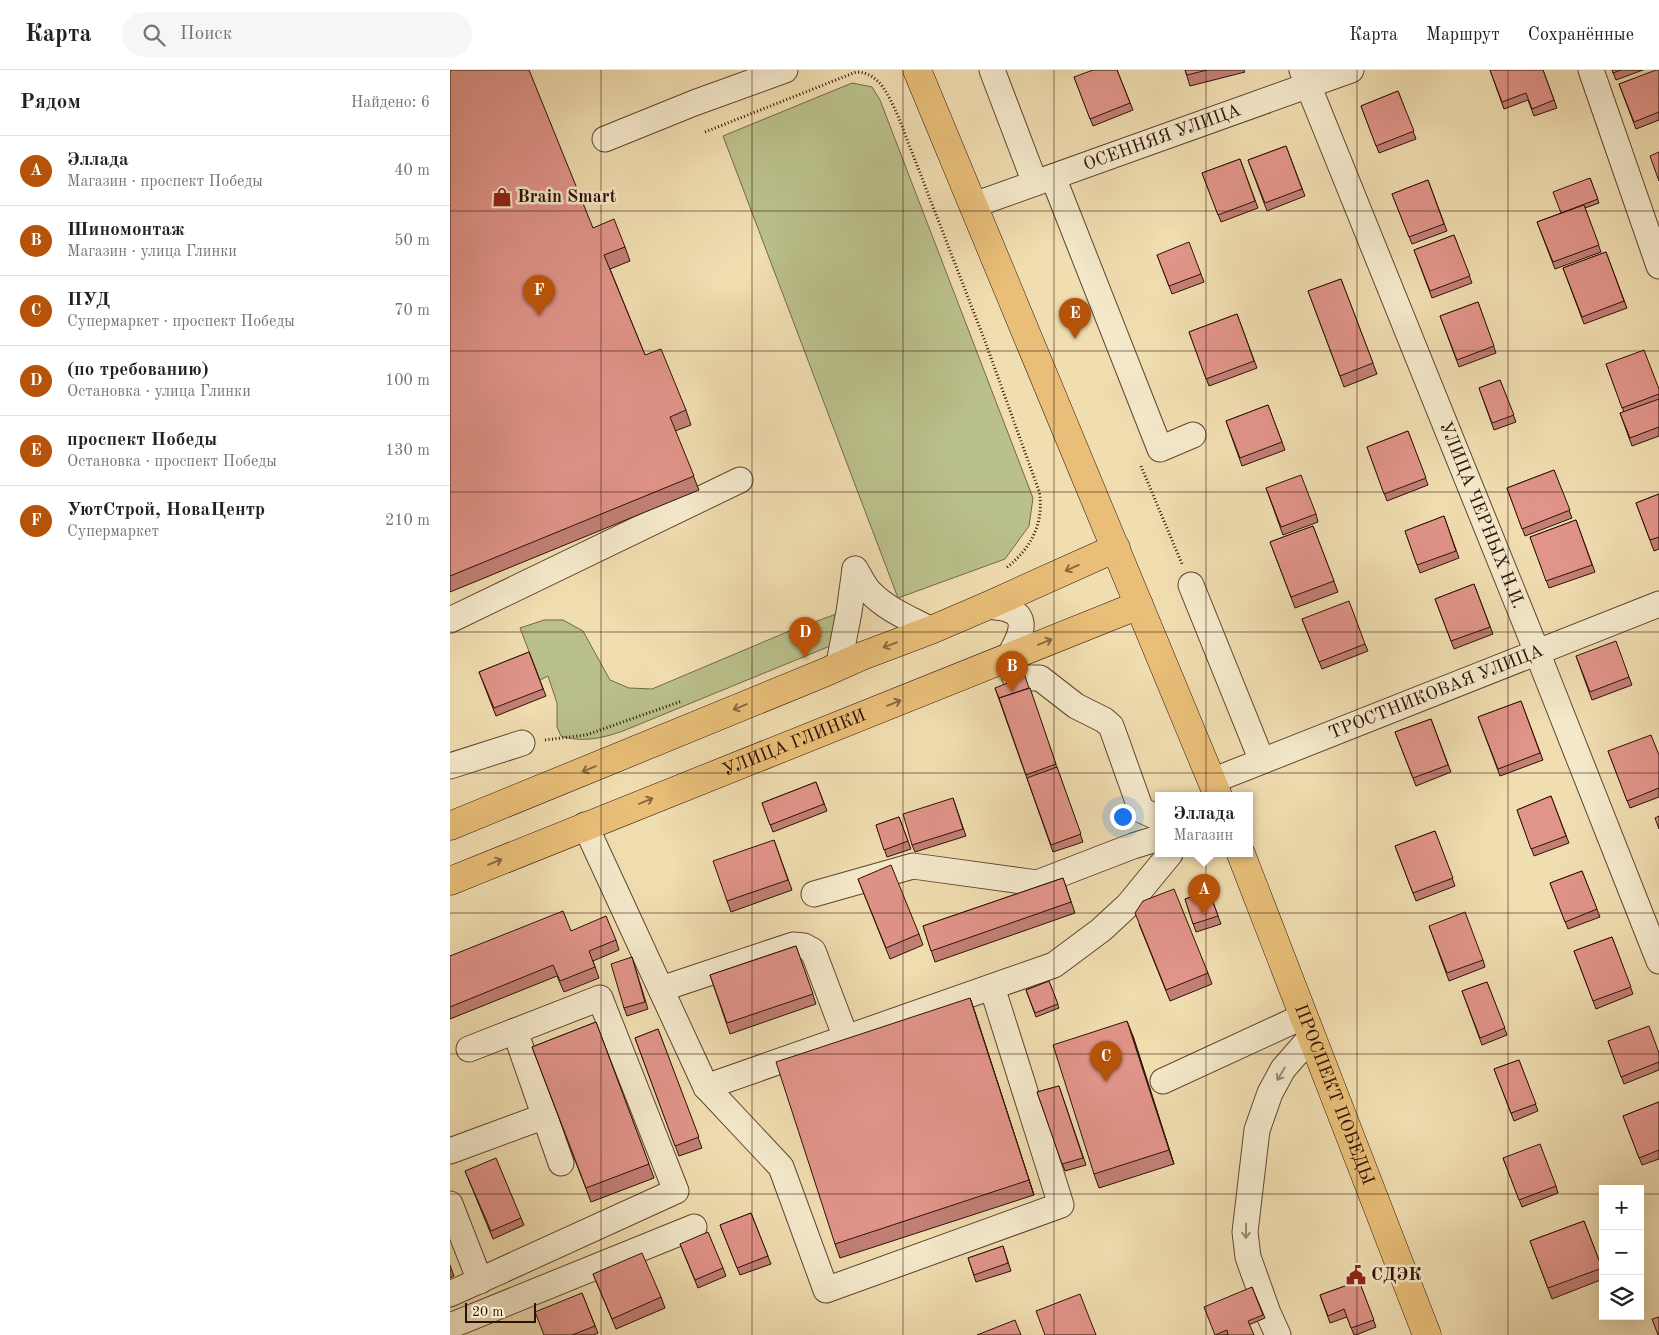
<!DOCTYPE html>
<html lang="ru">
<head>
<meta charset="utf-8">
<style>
	:root { --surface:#fff; --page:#f6f6f6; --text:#202124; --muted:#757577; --line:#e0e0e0; --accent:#b45309 }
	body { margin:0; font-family:"Old Standard TT",serif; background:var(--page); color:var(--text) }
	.controls { position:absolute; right:15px; bottom:15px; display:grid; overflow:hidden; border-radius:0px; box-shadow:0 5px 20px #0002 }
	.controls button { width:45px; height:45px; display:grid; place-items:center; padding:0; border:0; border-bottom:1px solid var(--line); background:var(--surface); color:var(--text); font:25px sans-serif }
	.scale { position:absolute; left:15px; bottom:12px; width:71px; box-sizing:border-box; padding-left:5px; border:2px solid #2e1206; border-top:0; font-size:14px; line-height:18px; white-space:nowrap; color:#2e1206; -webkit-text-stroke:4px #f5e9cc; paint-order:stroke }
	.you { position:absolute; left:672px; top:746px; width:18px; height:18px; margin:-12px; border:4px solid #fff; border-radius:50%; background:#1a73e8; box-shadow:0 0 0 8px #1a73e833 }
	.badge { display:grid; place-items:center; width:32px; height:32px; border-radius:50%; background:var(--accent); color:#fff; font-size:16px; font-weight:700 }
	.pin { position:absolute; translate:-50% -41px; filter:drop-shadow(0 1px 2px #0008) }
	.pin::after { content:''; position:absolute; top:26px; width:18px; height:15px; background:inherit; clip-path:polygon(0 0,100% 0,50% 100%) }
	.popup { position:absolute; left:705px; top:722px; width:98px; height:65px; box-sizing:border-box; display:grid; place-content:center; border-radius:0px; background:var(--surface); filter:drop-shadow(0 1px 4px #0005); font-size:16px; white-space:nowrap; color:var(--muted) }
	.popup b { font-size:19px; color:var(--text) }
	.popup::after { content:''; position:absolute; left:50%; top:100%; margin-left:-10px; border:10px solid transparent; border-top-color:var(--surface) }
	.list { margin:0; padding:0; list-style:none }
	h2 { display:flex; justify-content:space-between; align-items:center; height:65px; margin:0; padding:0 20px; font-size:21px }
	h2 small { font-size:16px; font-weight:400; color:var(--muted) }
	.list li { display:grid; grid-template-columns:32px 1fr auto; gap:15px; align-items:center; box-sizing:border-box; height:70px; padding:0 20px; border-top:1px solid var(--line) }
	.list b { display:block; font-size:19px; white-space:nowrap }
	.list p { margin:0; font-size:16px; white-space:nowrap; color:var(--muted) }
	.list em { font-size:16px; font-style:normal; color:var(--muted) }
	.icon { flex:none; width:28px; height:28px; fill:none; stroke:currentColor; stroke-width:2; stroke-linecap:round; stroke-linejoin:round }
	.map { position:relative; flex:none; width:1209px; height:1265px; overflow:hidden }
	header { display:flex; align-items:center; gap:30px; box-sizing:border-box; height:70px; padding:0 25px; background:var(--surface); border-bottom:1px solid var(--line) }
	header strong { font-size:24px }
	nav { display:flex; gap:28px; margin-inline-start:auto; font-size:18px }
	.search { width:350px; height:45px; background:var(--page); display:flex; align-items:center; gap:12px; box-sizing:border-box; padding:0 18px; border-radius:28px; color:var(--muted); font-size:19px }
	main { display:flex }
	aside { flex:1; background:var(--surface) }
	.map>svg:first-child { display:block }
	.green { fill:#bac08b; stroke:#746948 }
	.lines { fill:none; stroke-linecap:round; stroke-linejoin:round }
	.minor-casing { stroke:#5e4530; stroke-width:27 }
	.major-casing { stroke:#2e1206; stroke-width:29 }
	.path { stroke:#2e1206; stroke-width:3; stroke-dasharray:1 2.5; stroke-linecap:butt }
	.minor { stroke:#f5e9cc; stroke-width:25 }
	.major { stroke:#e8be78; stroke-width:28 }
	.wall { fill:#c27f76; stroke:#2e1206 }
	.shaded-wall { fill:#9e6860; stroke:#2e1206 }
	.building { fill:#e19489; stroke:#2e1206 }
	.oneway { stroke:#8b683f }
	.oneway2 { stroke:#9b8873 }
	.grid { fill:none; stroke:#2e1206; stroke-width:1; stroke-opacity:0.55 }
	.labels { text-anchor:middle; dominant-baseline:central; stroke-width:5; stroke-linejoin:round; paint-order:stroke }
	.street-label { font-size:18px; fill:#2e1206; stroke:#f5e9cc }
	.poi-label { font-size:18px; font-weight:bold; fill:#2e1206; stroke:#f5e9cc; text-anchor:start }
</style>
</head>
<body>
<header>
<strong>Карта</strong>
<div class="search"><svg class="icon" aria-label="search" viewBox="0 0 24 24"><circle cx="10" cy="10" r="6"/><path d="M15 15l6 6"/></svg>Поиск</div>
<nav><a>Карта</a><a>Маршрут</a><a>Сохранённые</a></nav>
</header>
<main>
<aside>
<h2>Рядом<small>Найдено: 6</small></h2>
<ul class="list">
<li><span class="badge">A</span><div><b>Эллада</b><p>Магазин · проспект Победы</p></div><em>40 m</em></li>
<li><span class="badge">B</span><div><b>Шиномонтаж</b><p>Магазин · улица Глинки</p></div><em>50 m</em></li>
<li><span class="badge">C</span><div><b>ПУД</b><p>Супермаркет · проспект Победы</p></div><em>70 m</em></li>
<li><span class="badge">D</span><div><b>(по требованию)</b><p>Остановка · улица Глинки</p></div><em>100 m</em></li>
<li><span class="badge">E</span><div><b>проспект Победы</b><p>Остановка · проспект Победы</p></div><em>130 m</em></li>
<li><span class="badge">F</span><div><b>УютСтрой, НоваЦентр</b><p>Супермаркет</p></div><em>210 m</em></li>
</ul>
</aside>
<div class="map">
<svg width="1209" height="1265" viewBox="0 0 1209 1265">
	<rect width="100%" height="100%" fill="#f0ddb0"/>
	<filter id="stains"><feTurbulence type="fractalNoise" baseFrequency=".004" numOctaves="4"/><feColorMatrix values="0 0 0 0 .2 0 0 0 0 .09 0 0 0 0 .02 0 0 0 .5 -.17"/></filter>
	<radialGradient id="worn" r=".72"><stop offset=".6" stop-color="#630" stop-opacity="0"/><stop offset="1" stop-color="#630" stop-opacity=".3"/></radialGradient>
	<!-- green -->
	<path class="green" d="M402,13L422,17L430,30L583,428L579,456L555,489L448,528L273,66Z
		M389,543L385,574L173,661C153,668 132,673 111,666L107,657V633L98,606L90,610L70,558L94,550H113L133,561L160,610L179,618L202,619L337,562Z"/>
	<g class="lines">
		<defs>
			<g id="minor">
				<path d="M542,0L585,113"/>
				<path id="s1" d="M852,0L1087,582L1209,891"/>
				<path d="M1141,0L1209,196"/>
				<path d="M155,69L244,33L335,0"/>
				<path d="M603,107L710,379L743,365"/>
				<path id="s2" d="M524,135L901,0"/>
				<path d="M405,499C410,506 414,516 420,522C437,540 461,549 481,560"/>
				<path d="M741,515L812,691"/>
				<path d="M537,536C543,537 551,537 557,539C583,547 567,573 558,588L565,608H590L626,636L654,650L661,656L665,667L691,740L709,748"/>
				<path d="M0,550L290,410"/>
				<path d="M376,602L389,593L399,542L405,499"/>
				<path d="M0,696L72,673"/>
				<path id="s3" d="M762,711L1209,534"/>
				<path d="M135,755L256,1017L331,1097L376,1220L611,1135L542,917"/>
				<path d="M364,824L463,796L587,813L683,776L709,768"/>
				<path d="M211,919L343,875L354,876L363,881L396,968"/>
				<path d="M65,961L111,1093"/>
				<path d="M713,1011L854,946"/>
				<path d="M256,1017L604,895L651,860L678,835L720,784"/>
				<path d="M0,1081L95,1046"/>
				<path d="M0,1134L30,1211"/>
				<path d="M0,1224L226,1121L150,928L19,979"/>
				<path d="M0,1256L244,1157"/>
				<path d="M828,1265L818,1243L798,1187L795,1162L807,1060L820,1023L833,999L861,967"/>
			</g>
			<g id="major">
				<path d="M467,0L768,726"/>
				<path d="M0,756L376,602L412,586L481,560L537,536L666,478"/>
				<path id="s4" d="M791,784L977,1265"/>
				<path id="s5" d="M0,811L689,535"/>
			</g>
		</defs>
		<!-- minor casing -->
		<use href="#minor" class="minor-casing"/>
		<!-- major casing -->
		<use href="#major" class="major-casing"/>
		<!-- path -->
		<path class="path" d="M255,62L406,2C430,2 439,27 448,46L536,274L589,421C595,452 581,479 556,498
			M691,396L732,494
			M95,670L136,665L232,631"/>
		<!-- minor -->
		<use href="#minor" class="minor"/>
		<!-- major -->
		<use href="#major" class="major"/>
	</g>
	<!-- wall -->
	<path class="wall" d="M0,0L143,158L175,177L180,191L160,199L195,285L236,340L241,355L225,361L249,420L0,522Z
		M667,0L683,40L643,56L624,7Z
		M735,0H794L795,2L740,16Z
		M1040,0H1093L1107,38L1084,46L1078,30L1054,39Z
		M1162,0H1193L1166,10Z
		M1209,0V50L1186,59L1169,14Z
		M948,21L966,69L929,83L911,36Z
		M836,76L855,126L817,141L798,90Z
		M790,89L808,138L771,152L752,103Z
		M1140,108L1149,133L1135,138L1151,182L1105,199L1087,152L1111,143Z
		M978,110L997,161L962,174L942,124Z
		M1004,165L1022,213L982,228L964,180Z
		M1156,182L1177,238L1134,254L1113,198Z
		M707,185L751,204L754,212L722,224Z
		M891,209L927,304L894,317L858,221Z
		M1028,232L1046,283L1009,297L990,246Z
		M787,244L807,298L759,316L739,262Z
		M1156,294L1209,319V366L1182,376L1170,343L1174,342Z
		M1050,310L1066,352L1044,360L1029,318Z
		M818,335L835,380L792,396L776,351Z
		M958,361L978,415L937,431L917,377Z
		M1104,400L1122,448L1075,466L1057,418Z
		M816,418L866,444L868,452L833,465Z
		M1209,424V479L1204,481L1186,433Z
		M994,446L1009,488L970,503L955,461Z
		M1126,450L1145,502L1099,518L1080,467Z
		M863,456L888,522L845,538L820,472Z
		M1024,514L1043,564L1004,579L985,529Z
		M852,549L915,574L918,581L872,599Z
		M79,582L96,626L46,646L29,602Z
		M1126,586L1179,607L1182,615L1142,630Z
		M545,618H579L583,629L633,772L603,782Z
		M1071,631L1093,690L1050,706L1028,647Z
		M981,649L1001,702L966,716L945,662Z
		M1158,681L1209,685V727L1180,738Z
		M366,712L377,741L323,762L312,733Z
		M1101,726L1119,773L1084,786L1067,740Z
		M503,728L516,766L465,782L462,775Z
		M449,747L461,779L437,787L426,755Z
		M985,761L1005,816L966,831L945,776Z
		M324,770L342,820L281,842L277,831Z
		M1132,801L1150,847L1118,859L1100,813Z
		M613,808L625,843L485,892L473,856Z
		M408,809L469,864L473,875L440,889Z
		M759,821L771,854L746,862L735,829Z
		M689,854L758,903L762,914L720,931Z
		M979,856L1033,890L1035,897L999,911Z
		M121,861L166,870L169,880L143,891L149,908L114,922L107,906L0,949V886Z
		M1162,867L1183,924L1146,939L1124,881Z
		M346,876L366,934L280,964L260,905Z
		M182,887L198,939L177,946L174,938Z
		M599,911L609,938L586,947L576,920Z
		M1037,912L1057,965L1032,975L1012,921Z
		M520,928L584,1125L390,1188L385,1174Z
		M146,952L204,1108L141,1132L82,977Z
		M208,959L252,1078L229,1086L185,968Z
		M683,966L724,1094L649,1118L644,1104Z
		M1158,971L1209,983V1000L1174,1014Z
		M1069,990L1088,1041L1064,1051L1044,999Z
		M609,1016L636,1095L615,1101L587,1022Z
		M1209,1032V1089L1192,1095L1173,1046Z
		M1053,1088L1106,1116L1108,1123L1072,1137Z
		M15,1101L71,1148L74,1155L43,1169Z
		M301,1143L321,1194L290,1205L270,1155Z
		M1134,1151L1153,1201V1209L1102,1229L1080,1171Z
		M230,1174L273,1198L276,1206L248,1218Z
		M553,1176L561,1201L526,1212L518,1188Z
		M0,1195L4,1206L0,1208Z
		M143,1204L211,1227L215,1238L166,1259Z
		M909,1211L926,1257L906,1265H904L897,1247L880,1253L870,1225Z
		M802,1217L815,1248L775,1265H765Z
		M132,1223L148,1263L143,1265H94Z"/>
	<!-- shaded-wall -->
	<path class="shaded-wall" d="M520,928L525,942L584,1125L579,1110Z
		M677,951L683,966L724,1094L719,1080Z"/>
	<!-- building -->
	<path class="building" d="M0,0H79L143,158L164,149L175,177L154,185L195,285L211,279L236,340L220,347L244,406L0,506Z
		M643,0H667L680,33L640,49L624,7Z
		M735,0H757L737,5Z
		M1040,0H1093L1104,30L1082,39L1076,23L1052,32Z
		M1162,0H1171L1163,3Z
		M1206,0H1209V42L1184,52L1169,14Z
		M948,21L964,61L926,76L911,36Z
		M836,76L852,119L815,133L798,90Z
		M1209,82V111L1200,86Z
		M790,89L805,131L768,145L752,103Z
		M1140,108L1148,129L1111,143L1103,122Z
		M978,110L994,154L959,167L942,124Z
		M1134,135L1149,175L1103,192L1087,152Z
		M1004,165L1020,206L980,221L964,180Z
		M739,172L751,204L719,216L707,185Z
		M1156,182L1174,231L1132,247L1113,198Z
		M891,209L923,293L890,306L858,221Z
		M1028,232L1044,276L1007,290L990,246Z
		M787,244L804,291L756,309L739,262Z
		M1194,280L1209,319V324L1172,338L1156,294Z
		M1050,310L1064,345L1042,353L1029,318Z
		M1209,329V357L1180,368L1170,343Z
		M818,335L832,372L790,388L776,351Z
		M958,361L976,408L934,424L917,377Z
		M1104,400L1120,440L1072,459L1057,418Z
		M851,405L866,444L831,457L816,418Z
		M1209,424V467L1200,470L1186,433Z
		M994,446L1006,481L967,495L955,461Z
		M1126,450L1142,495L1096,511L1080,467Z
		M863,456L884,511L841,527L820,472Z
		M1024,514L1040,557L1001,571L985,529Z
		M899,531L915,574L869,592L852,549Z
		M1166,571L1179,607L1140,622L1126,586Z
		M79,582L93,619L44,638L29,602Z
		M575,606L579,618L549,628L545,618Z
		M580,618L606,694L576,705L549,628Z
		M1071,631L1090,683L1048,699L1028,647Z
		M981,649L998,695L963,708L945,662Z
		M1201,665L1209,685V718L1177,731L1158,681Z
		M607,697L631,764L601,775L577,708Z
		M366,712L374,734L320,755L312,733Z
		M1101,726L1116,766L1081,779L1067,740Z
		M503,728L513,759L462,775L453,744Z
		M1209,746V759L1205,748Z
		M449,747L458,771L434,780L426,755Z
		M985,761L1003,808L963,823L945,776Z
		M324,770L338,810L277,831L263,791Z
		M441,795L469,864L436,878L408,809Z
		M1132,801L1147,839L1115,852L1100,813Z
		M613,808L621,832L481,881L473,856Z
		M724,819L758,903L716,920L685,843L693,831Z
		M759,821L768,846L743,854L735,829Z
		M113,841L121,861L156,846L166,870L139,881L145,897L110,911L103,895L0,937V886Z
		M1015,842L1033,890L997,903L979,856Z
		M1162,867L1181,917L1143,931L1124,881Z
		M346,876L363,924L277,953L260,905Z
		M182,887L195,932L174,938L161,894Z
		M599,911L608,934L585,943L576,920Z
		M1037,912L1055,958L1030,968L1012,921Z
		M520,928L579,1110L385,1174L326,992Z
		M677,951L719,1080L644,1104L603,975Z
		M146,952L199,1094L136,1118L82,977Z
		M1199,956L1209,983V992L1171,1007L1158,971Z
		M208,959L249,1067L225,1076L185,968Z
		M1069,990L1086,1034L1061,1043L1044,999Z
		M609,1016L633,1088L612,1094L587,1022Z
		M1209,1032V1080L1189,1088L1173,1046Z
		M1090,1074L1106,1116L1069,1130L1053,1088Z
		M46,1088L71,1148L41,1161L15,1101Z
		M301,1143L318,1186L287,1198L270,1155Z
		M1134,1151L1152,1198L1098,1218L1080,1171Z
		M258,1162L273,1198L245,1210L230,1174Z
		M553,1176L558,1193L524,1205L518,1188Z
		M192,1183L211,1227L162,1249L143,1204Z
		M909,1211L924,1250L901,1258L894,1239L878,1246L870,1225Z
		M802,1217L813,1245L798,1251L804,1265H778L777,1260L765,1265L754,1237Z
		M132,1223L145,1256L122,1265H94L85,1242Z
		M630,1224L646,1265H595L586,1241Z
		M1209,1247V1265H1208L1202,1249Z
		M565,1250L571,1265H527Z"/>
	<!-- one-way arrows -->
	<defs><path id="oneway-shaft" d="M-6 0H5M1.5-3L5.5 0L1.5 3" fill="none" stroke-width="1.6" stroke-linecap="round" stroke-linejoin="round" transform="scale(1.25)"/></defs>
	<g class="oneway">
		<use href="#oneway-shaft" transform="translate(622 498) rotate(156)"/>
		<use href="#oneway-shaft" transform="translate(595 572) rotate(-22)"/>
		<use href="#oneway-shaft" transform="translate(440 575) rotate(160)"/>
		<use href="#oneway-shaft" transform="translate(444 633) rotate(-22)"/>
		<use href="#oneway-shaft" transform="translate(290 637) rotate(158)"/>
		<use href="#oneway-shaft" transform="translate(139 699) rotate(158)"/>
		<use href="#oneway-shaft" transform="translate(196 731) rotate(-22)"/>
		<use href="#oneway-shaft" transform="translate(45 792) rotate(-22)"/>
	</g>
	<g class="oneway2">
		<use href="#oneway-shaft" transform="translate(831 1004) rotate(121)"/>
		<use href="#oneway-shaft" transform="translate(796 1161) rotate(91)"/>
	</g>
	<!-- grid -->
	<path class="grid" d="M151,0V1265M302,0V1265M453,0V1265M604,0V1265M756,0V1265M907,0V1265M1058,0V1265M0,141H1209M0,281H1209M0,422H1209M0,562H1209M0,703H1209M0,843H1209M0,984H1209M0,1124H1153M1190,1124H1209"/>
	<!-- icons -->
	<defs>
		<symbol id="shop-bare" viewBox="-9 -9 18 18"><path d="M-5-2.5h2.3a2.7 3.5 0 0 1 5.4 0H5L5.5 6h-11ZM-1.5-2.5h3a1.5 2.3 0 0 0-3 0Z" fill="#8f2418" stroke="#f5e9cc" stroke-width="2.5" paint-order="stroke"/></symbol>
		<symbol id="civic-bare" viewBox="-9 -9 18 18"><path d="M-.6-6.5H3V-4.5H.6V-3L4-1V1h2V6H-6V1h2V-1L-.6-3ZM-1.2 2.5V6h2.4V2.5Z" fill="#8f2418" stroke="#f5e9cc" stroke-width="2.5" paint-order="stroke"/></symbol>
	</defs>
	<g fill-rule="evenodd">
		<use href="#shop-bare" x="38" y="113" width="28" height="28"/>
		<use href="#civic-bare" x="892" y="1191" width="28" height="28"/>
	</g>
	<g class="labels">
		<!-- street labels -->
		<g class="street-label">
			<text stroke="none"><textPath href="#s2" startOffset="200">ОСЕННЯЯ УЛИЦА</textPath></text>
			<text stroke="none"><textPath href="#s1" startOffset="480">УЛИЦА ЧЕРНЫХ Н.И.</textPath></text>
			<text stroke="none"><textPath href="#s3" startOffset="241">ТРОСТНИКОВАЯ УЛИЦА</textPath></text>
			<text stroke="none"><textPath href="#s5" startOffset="371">УЛИЦА ГЛИНКИ</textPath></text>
			<text stroke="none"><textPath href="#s4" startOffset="258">ПРОСПЕКТ ПОБЕДЫ</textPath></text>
		</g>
		<!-- poi labels -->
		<g class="poi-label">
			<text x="67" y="127">Brain Smart</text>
			<text x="921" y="1205">СДЭК</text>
		</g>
	</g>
	<rect width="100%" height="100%" filter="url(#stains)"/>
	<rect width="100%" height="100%" fill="url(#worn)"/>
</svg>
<div class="controls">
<button>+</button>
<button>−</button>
<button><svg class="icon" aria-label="layers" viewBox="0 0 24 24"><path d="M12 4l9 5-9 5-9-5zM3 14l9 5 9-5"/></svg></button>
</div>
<div class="scale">20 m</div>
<div class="you"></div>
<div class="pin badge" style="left:754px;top:845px">A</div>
<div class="popup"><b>Эллада</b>Магазин</div>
<div class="pin badge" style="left:562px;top:622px">B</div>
<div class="pin badge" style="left:656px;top:1012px">C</div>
<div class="pin badge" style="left:355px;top:588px">D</div>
<div class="pin badge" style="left:625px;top:269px">E</div>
<div class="pin badge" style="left:89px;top:246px">F</div>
</div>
</main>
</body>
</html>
